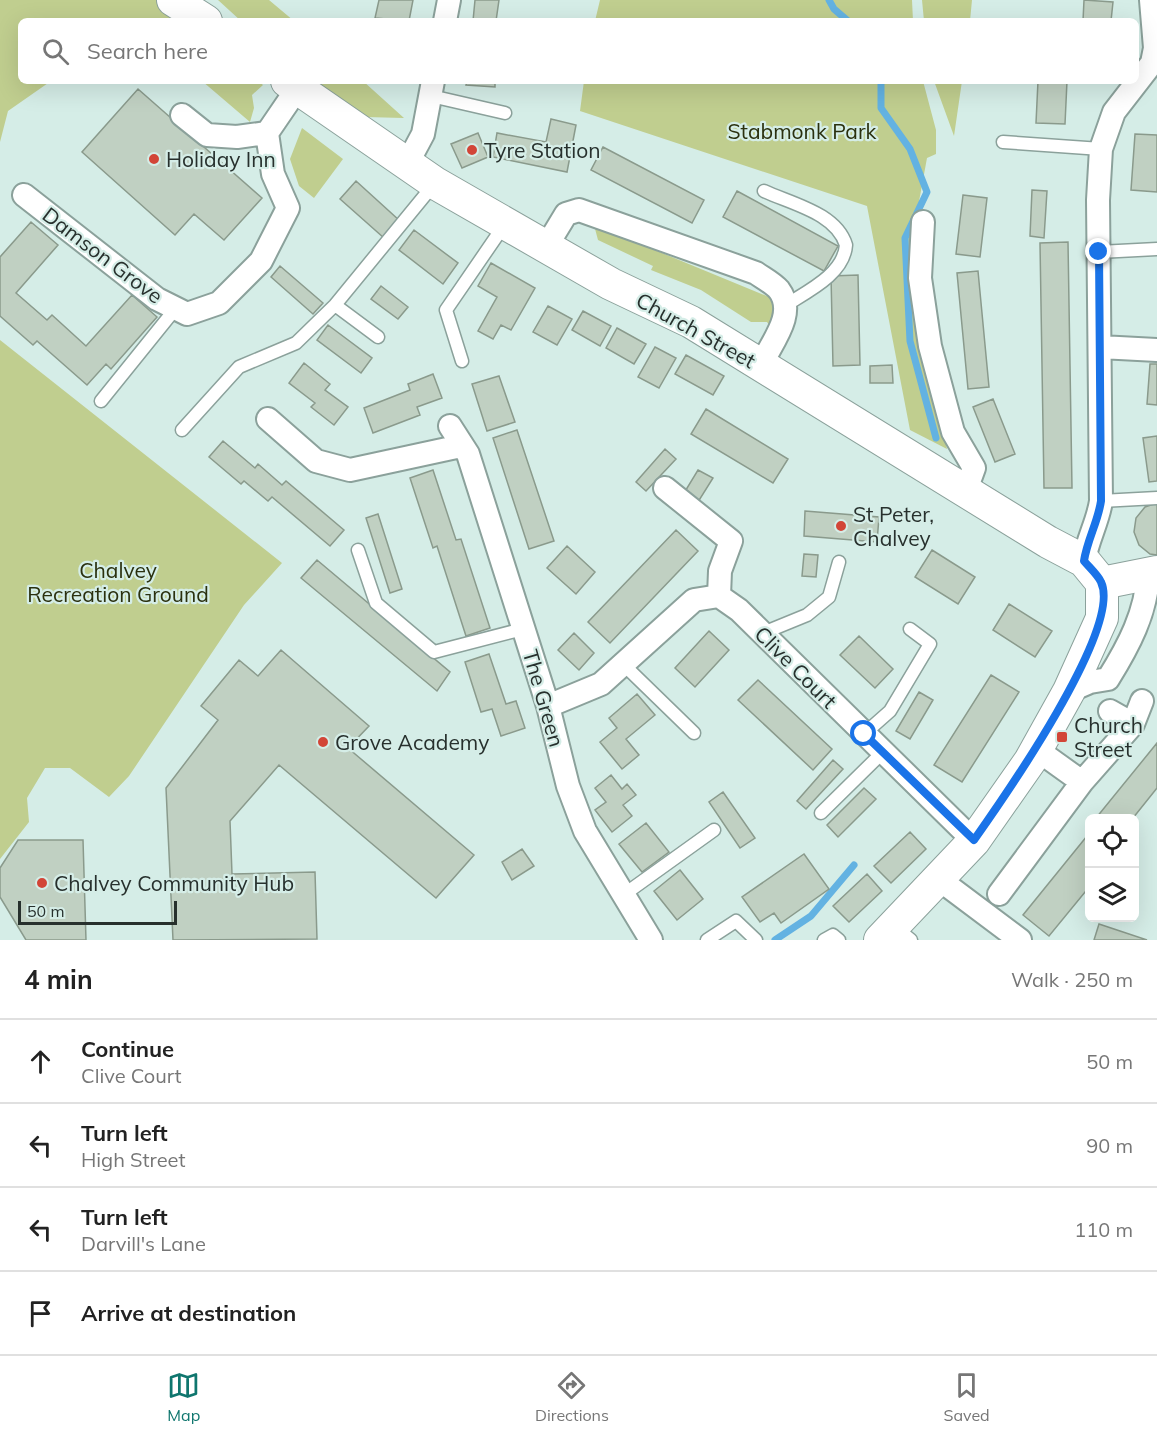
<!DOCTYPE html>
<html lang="en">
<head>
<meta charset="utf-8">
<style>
	:root { --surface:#fff; --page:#f2f2f2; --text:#222; --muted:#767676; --line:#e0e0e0; --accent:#0f766e }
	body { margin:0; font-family:Mulish,sans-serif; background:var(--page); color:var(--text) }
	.controls { position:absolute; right:18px; bottom:18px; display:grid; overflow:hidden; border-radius:9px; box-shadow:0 6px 24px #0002 }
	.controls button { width:54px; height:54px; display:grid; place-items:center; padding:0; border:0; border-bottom:2px solid var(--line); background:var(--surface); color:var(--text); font:30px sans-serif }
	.scale { position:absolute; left:18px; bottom:15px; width:159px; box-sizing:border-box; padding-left:6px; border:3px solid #27302d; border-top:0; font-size:16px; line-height:21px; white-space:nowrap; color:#27302d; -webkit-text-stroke:4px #d5ede7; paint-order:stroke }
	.stop { position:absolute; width:18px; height:18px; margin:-14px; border:4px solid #1a73e8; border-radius:50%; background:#fff }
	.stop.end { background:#1a73e8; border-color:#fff; box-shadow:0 2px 6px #0008 }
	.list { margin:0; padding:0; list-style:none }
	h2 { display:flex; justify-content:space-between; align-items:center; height:78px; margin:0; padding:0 24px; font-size:26px }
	h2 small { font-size:20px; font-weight:400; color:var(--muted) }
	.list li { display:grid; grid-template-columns:39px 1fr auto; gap:18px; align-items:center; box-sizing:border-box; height:84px; padding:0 24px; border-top:2px solid var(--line) }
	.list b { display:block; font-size:22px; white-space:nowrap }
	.list p { margin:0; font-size:20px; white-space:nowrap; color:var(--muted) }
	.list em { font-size:20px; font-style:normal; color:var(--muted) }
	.icon { flex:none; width:33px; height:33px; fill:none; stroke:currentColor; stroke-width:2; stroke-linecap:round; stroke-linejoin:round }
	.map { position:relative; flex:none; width:1157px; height:940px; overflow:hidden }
	.search { position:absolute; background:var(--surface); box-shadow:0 6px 24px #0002; left:18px; right:18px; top:18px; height:66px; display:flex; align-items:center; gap:15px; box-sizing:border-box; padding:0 21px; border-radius:9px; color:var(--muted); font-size:22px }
	.sheet { height:414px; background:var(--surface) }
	nav { display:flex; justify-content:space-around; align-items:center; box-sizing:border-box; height:84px; border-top:2px solid var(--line); background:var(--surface); font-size:16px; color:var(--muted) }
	nav a { display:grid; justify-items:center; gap:3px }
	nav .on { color:var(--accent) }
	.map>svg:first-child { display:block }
	.green { fill:#c0ce8f }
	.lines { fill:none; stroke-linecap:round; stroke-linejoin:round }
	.stream { stroke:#63b2e2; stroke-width:7 }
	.building { fill:#c0d0c2; stroke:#8a9a8c; stroke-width:1.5 }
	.lane-casing { stroke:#8ba19b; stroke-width:15 }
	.street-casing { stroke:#8ba19b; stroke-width:26 }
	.secondary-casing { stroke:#8ba19b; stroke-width:34 }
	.lane { stroke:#fff; stroke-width:12 }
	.street { stroke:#fff; stroke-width:22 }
	.secondary { stroke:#fff; stroke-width:32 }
	.route { stroke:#1a73e8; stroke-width:8 }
	.poi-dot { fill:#d24537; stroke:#d5ede7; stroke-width:2 }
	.labels { text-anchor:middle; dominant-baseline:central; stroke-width:4.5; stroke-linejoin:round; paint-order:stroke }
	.park-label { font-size:21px; fill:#2a300e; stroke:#d5ede7 }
	.poi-label { font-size:21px; fill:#27302d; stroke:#d5ede7; text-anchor:start }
	.street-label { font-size:21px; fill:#27302d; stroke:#d5ede7 }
</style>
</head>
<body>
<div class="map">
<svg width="1157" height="940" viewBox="0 0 1157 940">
	<rect width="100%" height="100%" fill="#d5ede7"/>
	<!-- green -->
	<path class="green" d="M0,0H166L190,21H21V81H51L8,111L0,142Z
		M218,0H269L294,21H241Z
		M600,0H912L913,21H595Z
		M922,0H972L970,21H924Z
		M202,81H258L263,85L252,95L254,108L250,122Z
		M316,81H363L404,118L365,117Z
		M584,81H923L936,130V154L927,158L909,256L947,449L910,430L867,206L580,111Z
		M934,81H962L954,136Z
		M302,128L343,159L314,198L299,186L290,159Z
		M594,225L769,297L777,305L774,321L769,325L767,322H751L701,290L651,270L653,266L598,240Z
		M0,340L282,563L244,605L129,776L109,797L70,768H45L27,798L29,822L0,859Z"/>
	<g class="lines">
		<!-- stream -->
		<path class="stream" d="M829,0L834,9L848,21
			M881,81V108L910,149L927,192L905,238L910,341L936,438
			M775,940L811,916L854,865"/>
	</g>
	<!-- building -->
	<path class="building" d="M379,0H413L409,21L375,18Z
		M475,0H499L496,21H473Z
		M1084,0L1113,2L1111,21H1083Z
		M467,81H495V87L466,85Z
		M1038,81H1067L1065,124L1036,123Z
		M138,89L262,198L224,240L194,214L175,235L82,152Z
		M551,119L576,125L567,172L493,157L497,133L546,142Z
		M478,133L488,157L462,168L451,144Z
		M1135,134L1157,135V192L1131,190Z
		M603,147L704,200L692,223L591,170Z
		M356,181L400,221L384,238L340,199Z
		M1032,190L1047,191L1044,238L1030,236Z
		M737,191L838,246L824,271L723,217Z
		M963,195L987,198L980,257L956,254Z
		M31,222L58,245L16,293L47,320L52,315L86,346L132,295L157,317L111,369L106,364L87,385L37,341L33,345L0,316V257Z
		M414,230L458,263L443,284L399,250Z
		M1068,242L1072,488H1044L1040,243Z
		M491,263L535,288L511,330L501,325L493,339L478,331L497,297L478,286Z
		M280,266L323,303L313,314L271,277Z
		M978,271L989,387L968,389L957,273Z
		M858,275L860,365L833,366L831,276Z
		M381,286L408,307L398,319L371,299Z
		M548,306L572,319L557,345L533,332Z
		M583,311L611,326L600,346L572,330Z
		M328,325L372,358L361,373L317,340Z
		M617,328L646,344L634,364L606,348Z
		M655,347L676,358L659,388L638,377Z
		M686,355L724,376L713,395L675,374Z
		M304,363L330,384L325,390L348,407L334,425L311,407L315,403L289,383Z
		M1150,364H1157V405L1147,404Z
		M892,365L893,383H870V366Z
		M433,374L442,398L417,407L420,415L373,433L364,408L410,390L408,384Z
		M499,376L515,422L487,431L472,384Z
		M993,399L1015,454L995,462L973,407Z
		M706,409L788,459L773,483L691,434Z
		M517,430L554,541L529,549L493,438Z
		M1157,436V481L1149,482L1143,438Z
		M223,441L255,468L258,464L282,485L286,481L344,530L330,546L272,497L268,501L244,481L241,484L209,457Z
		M665,449L676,459L646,491L636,482Z
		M433,470L456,540L461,539L490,628L466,636L437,546L433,548L410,478Z
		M698,470L713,478L698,502L684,493Z
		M1157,503V555L1150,554L1139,545L1134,532L1136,518L1145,507Z
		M805,511L879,517L877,542L804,536Z
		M378,514L402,589L390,593L366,518Z
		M676,530L698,551L610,643L588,622Z
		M567,546L595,572L576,594L547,568Z
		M932,550L975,577L958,604L915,577Z
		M804,554L818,555L816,577L802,576Z
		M317,560L450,672L437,691L301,578Z
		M1009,604L1052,631L1035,657L993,630Z
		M709,631L729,650L695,687L675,668Z
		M574,633L594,653L579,670L558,650Z
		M859,636L893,669L875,688L840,655Z
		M281,650L369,726L348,748L474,855L436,898L279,765L230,821L232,874L315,872L317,939L173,940L166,788L218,720L201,706L239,660L258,676Z
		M489,654L506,704L516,701L525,728L501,736L492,709L481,712L465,662Z
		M991,675L1019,692L962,782L934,765Z
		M758,680L832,749L813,770L738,700Z
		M919,692L933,700L910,739L896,731Z
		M637,694L655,715L626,739L639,755L622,769L600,742L617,728L609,718Z
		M1157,743V788L1133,818H1096Z
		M833,760L843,769L806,809L797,801Z
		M611,775L622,789L627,784L636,795L623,805L632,816L612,832L595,810L606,802L595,788Z
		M864,788L876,799L838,837L827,825Z
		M723,792L755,838L740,848L709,802Z
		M646,823L669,852L642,872L619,844Z
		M910,832L926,849L891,883L874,866Z
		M1087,836L1090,838V886L1049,936L1023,915Z
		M18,840H83L86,940H26L0,897V868Z
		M522,849L534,866L512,880L502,862Z
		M804,854L829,889L781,923L774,913L760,922L742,897Z
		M680,870L703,899L677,920L654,891Z
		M867,874L882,891L849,922L833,906Z
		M1099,924L1147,940H1094Z"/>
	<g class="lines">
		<defs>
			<path id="lane" d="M431,96L505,113
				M1003,142L1101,149
				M764,191C792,204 836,213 846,245C844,274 808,291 786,305
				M1099,252L1157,249
				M335,305L378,337
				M462,361L446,310L505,224
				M101,401L176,308
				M182,430L239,367L296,343L335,305L435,183
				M1101,501L1157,498
				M358,550L376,603L434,652L523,629
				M763,633L807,615L829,597L839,562
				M623,664L694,733
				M864,734L890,711L930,644L910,629
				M821,813L883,752
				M622,896L714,830
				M895,927L911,940
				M707,940L736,921L756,940
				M824,940L833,935L839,940"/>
			<path id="street" d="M445,21L449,0
				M182,115L207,135L237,137L267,133
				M407,164L423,134L433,81
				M24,195L157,299L187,314L219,303L261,261L288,208L273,174L267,133L297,89
				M923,222L920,278L930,346L953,432L974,468L966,490
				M546,247L566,214L579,210L756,273C763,278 773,283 779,290C797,314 771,343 761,365
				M1100,347L1157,350
				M268,419L316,461L350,470L461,446
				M450,426L468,454L548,706L568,786L585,831L651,940
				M665,488L731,541L720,571L719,596
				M1084,561C1087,540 1098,522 1101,501L1098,200L1101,149L1114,112L1152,63L1155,48L1151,0
				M1069,691L1090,682L1108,679C1128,647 1147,612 1148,573
				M548,706L601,684L694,600L719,596L739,610L974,841
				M1110,711L1133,724
				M1036,749L1082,782
				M940,880L1020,940
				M999,894L1082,782L1133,724L1142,701"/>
			<path id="secondary" d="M173,0L206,21
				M287,81L435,183L611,284L691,322L1048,542L1084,561L1102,583
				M1102,583L1157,572
				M880,940L974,841L1030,761L1069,691L1102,618V583"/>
		</defs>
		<!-- lane casing -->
		<use href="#lane" class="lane-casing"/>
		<!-- street casing -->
		<use href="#street" class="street-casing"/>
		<!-- secondary casing -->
		<use href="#secondary" class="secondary-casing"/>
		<!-- lane -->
		<use href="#lane" class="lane"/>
		<!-- street -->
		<use href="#street" class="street"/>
		<!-- secondary -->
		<use href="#secondary" class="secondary"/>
	</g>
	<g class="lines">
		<!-- route -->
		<path class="route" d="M864,734L974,840C1003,799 1123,628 1101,582C1098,575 1089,567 1084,561C1087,540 1098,522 1101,501L1099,252"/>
	</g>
	<!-- markers -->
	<g class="poi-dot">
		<circle cx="472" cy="150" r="6"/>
		<circle cx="154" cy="159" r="6"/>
		<circle cx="841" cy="526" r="6"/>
		<rect x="1056" y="731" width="12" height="12" rx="3"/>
		<circle cx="323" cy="742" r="6"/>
		<circle cx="42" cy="883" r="6"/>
	</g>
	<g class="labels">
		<!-- park labels -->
		<g class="park-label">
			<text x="802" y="131">Stabmonk Park</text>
			<text x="118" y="570">Chalvey<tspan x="118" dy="24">Recreation Ground</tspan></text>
		</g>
		<!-- poi labels -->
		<g class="poi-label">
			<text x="484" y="150">Tyre Station</text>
			<text x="166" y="159">Holiday Inn</text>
			<text x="853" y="514">St Peter,<tspan x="853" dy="24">Chalvey</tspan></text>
			<text x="1074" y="725">Church<tspan x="1074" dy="24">Street</tspan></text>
			<text x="335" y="742">Grove Academy</text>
			<text x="54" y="883">Chalvey Community Hub</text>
		</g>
		<!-- street labels -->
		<g class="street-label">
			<text transform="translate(103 255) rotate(37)">Damson Grove</text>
			<text transform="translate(696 330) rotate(29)">Church Street</text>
			<text transform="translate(796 667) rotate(45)">Clive Court</text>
			<text transform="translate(544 698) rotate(74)">The Green</text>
		</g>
	</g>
</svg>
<div class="controls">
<button><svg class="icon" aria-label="locate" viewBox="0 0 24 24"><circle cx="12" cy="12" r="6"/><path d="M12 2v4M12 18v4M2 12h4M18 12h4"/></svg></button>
<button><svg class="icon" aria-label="layers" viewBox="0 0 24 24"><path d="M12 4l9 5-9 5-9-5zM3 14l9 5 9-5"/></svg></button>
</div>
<div class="scale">50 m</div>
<div class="stop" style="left:864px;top:734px"></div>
<div class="stop end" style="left:1099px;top:252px"></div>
<div class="search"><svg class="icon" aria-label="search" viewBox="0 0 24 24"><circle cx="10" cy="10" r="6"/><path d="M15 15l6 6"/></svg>Search here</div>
</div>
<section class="sheet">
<h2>4 min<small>Walk · 250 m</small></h2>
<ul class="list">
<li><svg class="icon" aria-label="ahead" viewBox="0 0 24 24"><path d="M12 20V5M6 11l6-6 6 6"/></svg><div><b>Continue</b><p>Clive Court</p></div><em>50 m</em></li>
<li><svg class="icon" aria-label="left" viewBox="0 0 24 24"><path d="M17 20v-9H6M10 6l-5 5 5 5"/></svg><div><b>Turn left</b><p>High Street</p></div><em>90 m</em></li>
<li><svg class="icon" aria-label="left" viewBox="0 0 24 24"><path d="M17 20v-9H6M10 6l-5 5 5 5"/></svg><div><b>Turn left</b><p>Darvill's Lane</p></div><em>110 m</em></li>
<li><svg class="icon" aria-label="arrive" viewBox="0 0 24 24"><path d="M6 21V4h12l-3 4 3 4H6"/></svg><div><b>Arrive at destination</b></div></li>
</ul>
</section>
<nav>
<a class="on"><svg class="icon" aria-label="map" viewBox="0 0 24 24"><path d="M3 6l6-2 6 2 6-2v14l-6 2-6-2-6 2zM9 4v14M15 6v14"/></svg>Map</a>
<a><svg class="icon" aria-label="directions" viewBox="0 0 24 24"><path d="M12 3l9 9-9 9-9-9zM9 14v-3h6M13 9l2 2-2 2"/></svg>Directions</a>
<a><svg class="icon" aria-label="saved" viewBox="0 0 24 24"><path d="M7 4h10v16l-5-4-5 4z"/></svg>Saved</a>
</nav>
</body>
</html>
